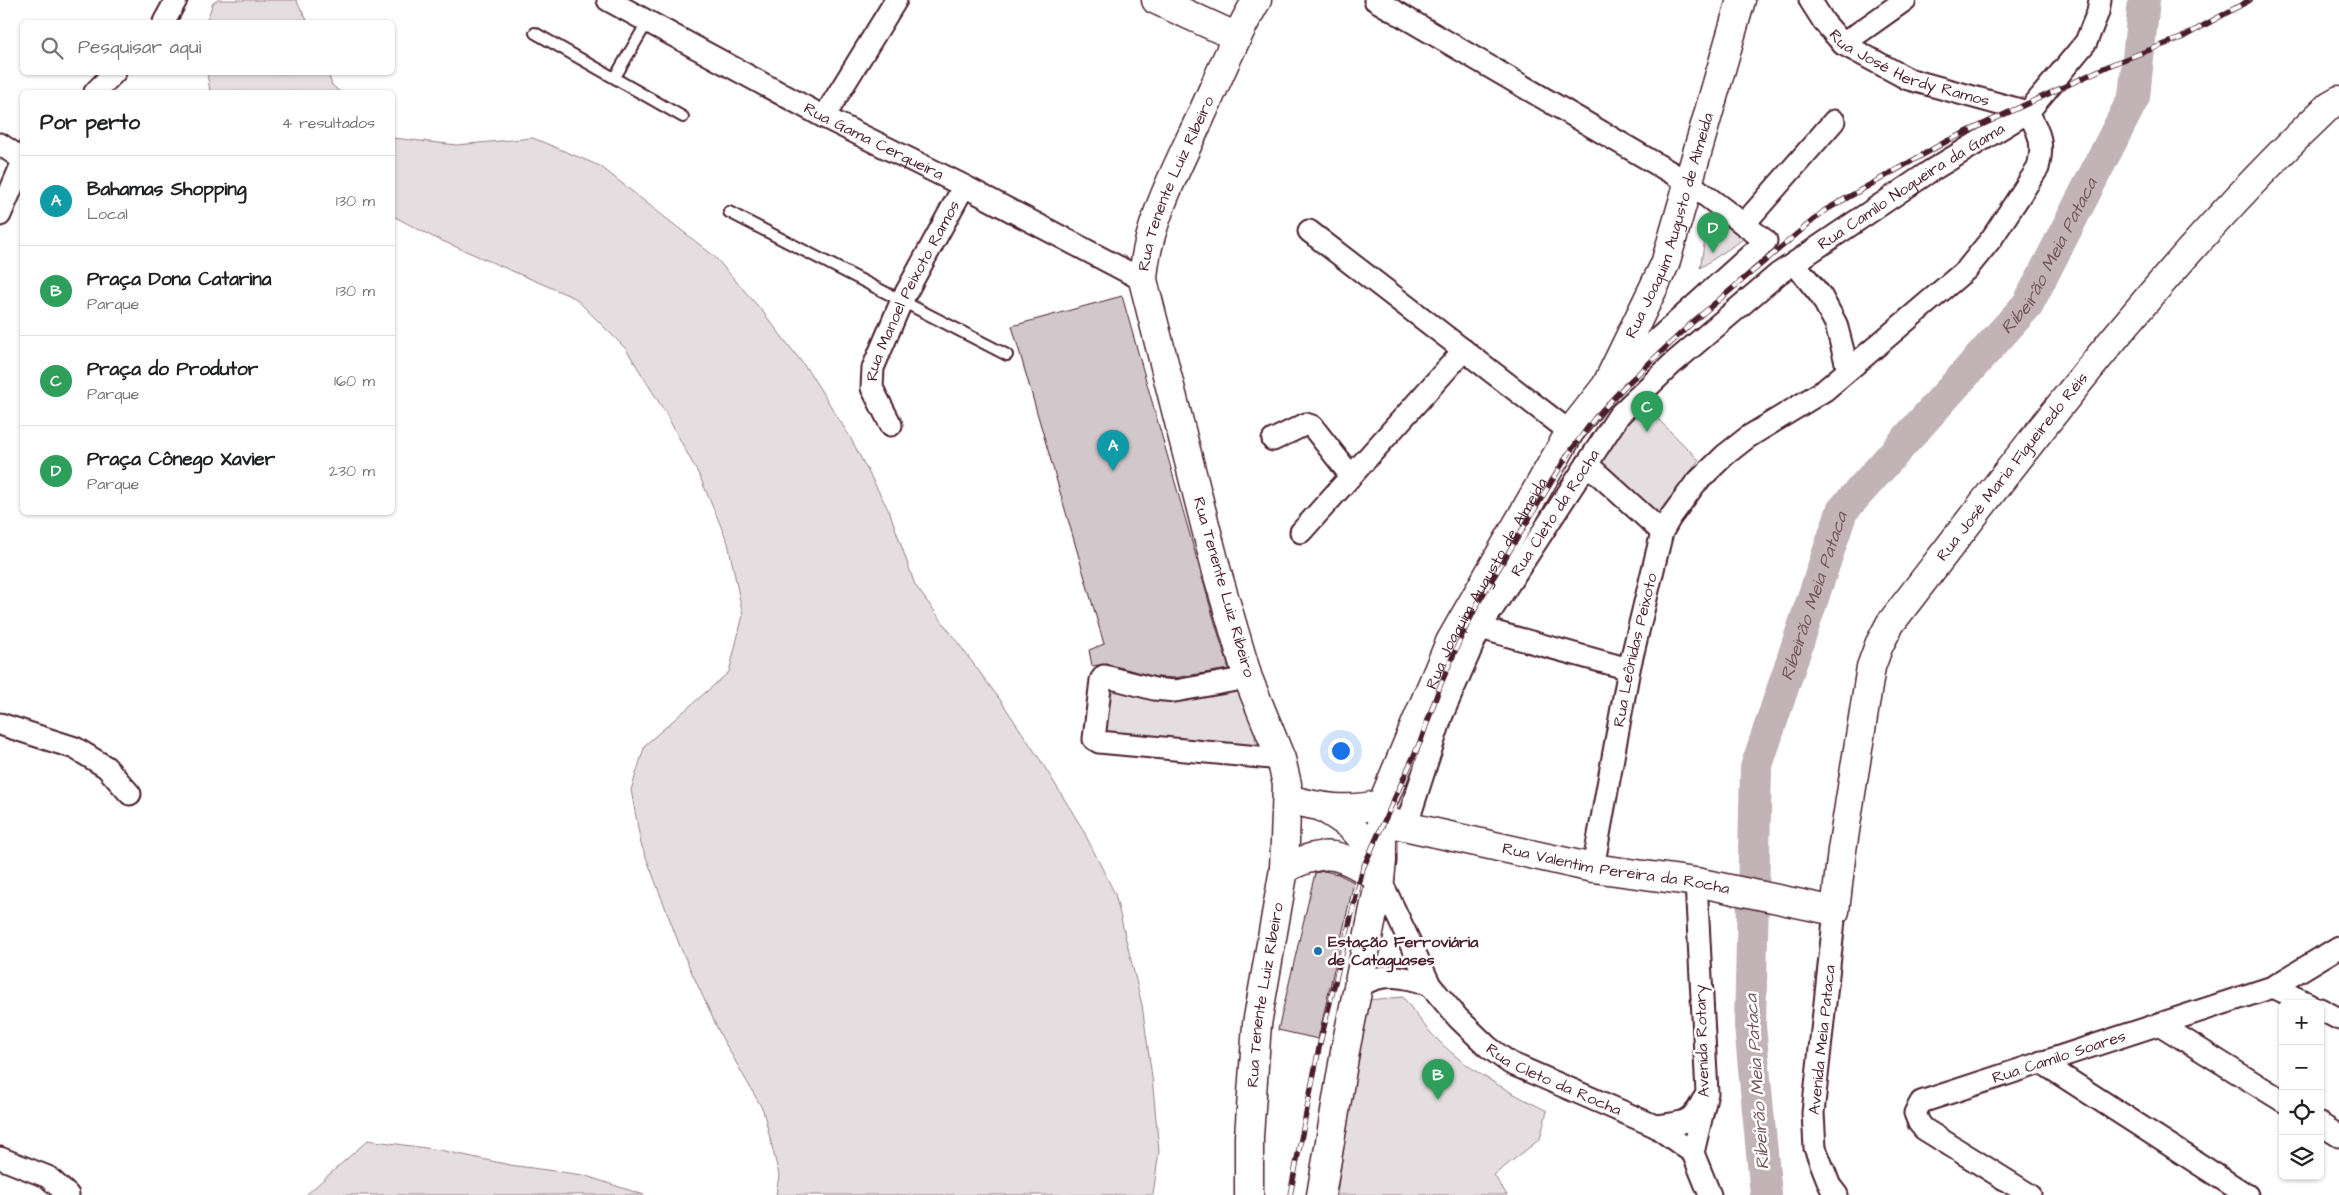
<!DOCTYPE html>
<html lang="pt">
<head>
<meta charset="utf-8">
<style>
	:root { --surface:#fff; --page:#f6f6f6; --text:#202124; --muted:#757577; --line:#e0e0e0; --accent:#1f6fb2 }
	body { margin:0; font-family:"Architects Daughter",sans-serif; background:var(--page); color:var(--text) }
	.controls { position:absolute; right:15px; bottom:15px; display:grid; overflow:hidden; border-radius:8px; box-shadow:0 1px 4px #0004 }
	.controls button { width:45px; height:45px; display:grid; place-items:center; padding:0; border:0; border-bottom:1px solid var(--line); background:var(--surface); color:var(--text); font:25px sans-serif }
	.you { position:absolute; left:1340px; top:750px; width:18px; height:18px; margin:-12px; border:4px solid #fff; border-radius:50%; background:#1a73e8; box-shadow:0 0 0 8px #1a73e833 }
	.badge { display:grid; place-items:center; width:32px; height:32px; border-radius:50%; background:var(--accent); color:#fff; font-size:16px; font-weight:700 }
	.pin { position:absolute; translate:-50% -41px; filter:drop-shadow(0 1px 2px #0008) }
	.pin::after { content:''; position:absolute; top:26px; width:18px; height:15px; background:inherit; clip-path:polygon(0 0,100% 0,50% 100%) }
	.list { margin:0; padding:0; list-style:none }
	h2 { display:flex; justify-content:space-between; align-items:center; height:65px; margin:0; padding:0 20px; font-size:21px }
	h2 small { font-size:16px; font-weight:400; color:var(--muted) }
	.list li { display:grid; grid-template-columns:32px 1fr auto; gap:15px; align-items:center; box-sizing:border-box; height:90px; padding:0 20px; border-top:1px solid var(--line) }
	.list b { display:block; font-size:19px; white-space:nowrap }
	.list p { margin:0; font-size:16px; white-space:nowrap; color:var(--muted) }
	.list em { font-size:16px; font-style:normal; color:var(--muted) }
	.icon { flex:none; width:28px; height:28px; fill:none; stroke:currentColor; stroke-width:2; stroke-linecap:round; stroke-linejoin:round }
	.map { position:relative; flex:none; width:2339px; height:1195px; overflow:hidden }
	.search { position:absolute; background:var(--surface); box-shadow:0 1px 4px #0004; left:20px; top:20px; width:375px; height:55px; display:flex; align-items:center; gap:12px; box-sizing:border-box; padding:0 18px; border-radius:8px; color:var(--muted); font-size:19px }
	.panel { position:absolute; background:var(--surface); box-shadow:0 1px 4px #0004; left:20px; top:90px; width:375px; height:425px; border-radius:8px }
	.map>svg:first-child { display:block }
	.green { fill:#e5dee0; stroke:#987e86 }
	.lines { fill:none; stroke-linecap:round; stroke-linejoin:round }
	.river { stroke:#c1b3b6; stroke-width:32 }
	.building { fill:#d2c7cb; stroke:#4a1f2b }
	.lane-casing { stroke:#4a1f2b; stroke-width:14 }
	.street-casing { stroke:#4a1f2b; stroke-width:25 }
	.secondary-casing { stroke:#4a1f2b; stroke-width:31 }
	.lane { stroke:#fff; stroke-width:10 }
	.street { stroke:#fff; stroke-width:21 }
	.secondary { stroke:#fff; stroke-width:28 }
	.rail-casing { stroke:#4a1f2b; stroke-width:5.5 }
	.rail { stroke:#fff; stroke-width:4; stroke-dasharray:11; stroke-linecap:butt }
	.poi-dot { fill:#1f6fb2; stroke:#fff; stroke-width:2 }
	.labels { text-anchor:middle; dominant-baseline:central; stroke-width:5; stroke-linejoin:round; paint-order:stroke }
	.street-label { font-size:16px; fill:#4a1f2b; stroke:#fff }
	.poi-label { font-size:16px; font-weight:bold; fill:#4a1f2b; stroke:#fff; text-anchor:start }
	.water-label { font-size:18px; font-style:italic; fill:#74535c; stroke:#fff }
</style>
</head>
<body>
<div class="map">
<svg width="2339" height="1195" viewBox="0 0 2339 1195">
	<rect width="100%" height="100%" fill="#fff"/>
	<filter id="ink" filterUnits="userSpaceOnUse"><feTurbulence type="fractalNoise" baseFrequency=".02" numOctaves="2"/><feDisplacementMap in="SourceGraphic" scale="10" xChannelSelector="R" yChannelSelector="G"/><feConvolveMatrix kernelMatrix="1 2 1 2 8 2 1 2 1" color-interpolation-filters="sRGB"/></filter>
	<g filter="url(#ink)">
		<!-- green -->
		<path class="green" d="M218,0H296L308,22H206L213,3Z
			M207,73H328L332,85L340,92H210Z
			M393,138L457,145L533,138L600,166L714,256L763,312L810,373L850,437L890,513L915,585L1001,701L1041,761L1082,828L1115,894L1142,1005L1152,1077L1159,1151L1153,1195H776L779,1175L763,1110L721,1036L681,949L641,844L631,790L645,745L729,672L743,615L728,543L700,477L665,412L626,349L575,298L433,237L393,216Z
			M1710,211L1745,238L1700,268Z
			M1643,404L1699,460L1657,515L1599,463Z
			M1240,682L1253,721L1257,751L1101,731L1106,687Z
			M1403,997C1414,1011 1424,1027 1437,1039C1468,1071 1508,1091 1547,1111L1540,1139L1494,1175L1507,1195H1337L1359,1039L1367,1000Z
			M368,1140L440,1150L510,1165L583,1175L644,1195H306Z"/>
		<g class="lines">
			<!-- river -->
			<path class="river" id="s1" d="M1766,1195L1750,1026L1756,768L1842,511L2028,304L2134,97L2144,0"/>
		</g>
		<!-- building -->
		<path class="building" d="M1122,296L1213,616L1229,669L1174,678L1156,677L1107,664L1092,666L1089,650L1104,644L1012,326Z
			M1324,871L1338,874L1354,882L1318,1039L1278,1030L1315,873Z"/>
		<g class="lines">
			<defs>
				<path id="lane" d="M535,33L683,117
					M615,77L648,21
					M729,212L1007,355"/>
				<g id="street">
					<path id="s2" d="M608,0L824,117L964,186L1143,280"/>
					<path d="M1375,0L1689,183L1766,241L1612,380"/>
					<path id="s3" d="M1810,0L1824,22L1843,44L1908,79L2028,112"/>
					<path d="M164,22L176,0"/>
					<path d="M1843,44L1905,0"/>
					<path d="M95,92L115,72"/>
					<path d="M824,117L896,0"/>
					<path d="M0,144L22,159"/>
					<path d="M0,215L22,164"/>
					<path d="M1744,224L1834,121"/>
					<path d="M1309,231L1570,432"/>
					<path d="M1795,264L1821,296L1836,324L1848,370"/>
					<path id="s4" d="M891,425L872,388L873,368L902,300L964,186"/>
					<path d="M1273,440L1306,424L1312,426L1351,476"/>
					<path d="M1587,464L1662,532"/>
					<path d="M1301,532L1464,350"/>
					<path d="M1480,628L1629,669"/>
					<path d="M1248,678L1175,691L1154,689L1104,676L1101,680L1094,739L1099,742L1281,759"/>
					<path d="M0,724L75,748L106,767L130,794"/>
					<path id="s5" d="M1406,827L1442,715L1480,628L1619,415L1672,364L1778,274L1929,172L2028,112L2086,42L2098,12L2100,0"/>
					<path id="s6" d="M1593,868L1629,669L1662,532L1670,518L1695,484L1725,455L1748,437L1825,390L1967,269L1992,238L2038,168C2044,143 2040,134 2028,112"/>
					<path id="s7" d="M1380,879L1430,985L1458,1018L1488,1047L1510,1063L1655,1126L1693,1153"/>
					<path d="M1696,882L1707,1093L1693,1153L1710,1195"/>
					<path d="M1835,911L1813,1113L1815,1148L1830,1186L1837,1195"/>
					<path d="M1359,987C1381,971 1406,976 1430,985"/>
					<path d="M2273,987L2309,1004"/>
					<path d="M2320,1009L2339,1019"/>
					<path d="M2159,1024L2283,1101"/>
					<path d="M2041,1062L2247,1195"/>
					<path d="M2320,1124L2339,1136"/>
					<path d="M1655,1126C1681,1123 1691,1125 1703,1100"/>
					<path d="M0,1158L48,1177L68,1195"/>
					<path id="s8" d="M2030,1195L1924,1129L1919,1123L1915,1113L1921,1102L2273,987L2339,947"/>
				</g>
				<g id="secondary">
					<path d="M1156,0L1237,37"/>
					<path d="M1288,799C1321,808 1348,812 1382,804"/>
					<path d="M1323,808C1357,828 1364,835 1378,873"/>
					<path id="s9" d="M1382,821L1593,868L1696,882L1835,911L1842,850L1871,667L1879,645L1890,624C2029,444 2164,262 2330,105L2339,100"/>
					<path d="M1284,869C1328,846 1340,854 1380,879"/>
					<path id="s10" d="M1249,1195V1136L1257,1024L1284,869L1287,784L1281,759L1248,678L1218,576L1143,280C1146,225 1178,166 1201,116C1219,77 1235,36 1257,0"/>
					<path id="s11" d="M1321,1195L1346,1046L1380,879L1382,861V804L1450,642L1570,432L1606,386L1665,264L1741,0"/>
				</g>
			</defs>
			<!-- lane casing -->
			<use href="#lane" class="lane-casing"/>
			<!-- street casing -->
			<use href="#street" class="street-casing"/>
			<!-- secondary casing -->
			<use href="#secondary" class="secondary-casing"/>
			<!-- lane -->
			<use href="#lane" class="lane"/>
			<!-- street -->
			<use href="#street" class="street"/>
			<!-- secondary -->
			<use href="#secondary" class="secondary"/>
			<defs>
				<path id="rail" d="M1290,1195L1320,1043L1363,868L1421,740L1440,686L1462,635L1479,601L1567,456L1594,419L1624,387L1695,320L1824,211L1947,141L2115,63L2181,38L2250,0"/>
			</defs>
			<!-- rail casing -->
			<use href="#rail" class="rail-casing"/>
			<!-- rail -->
			<use href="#rail" class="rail"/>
		</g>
	</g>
	<!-- markers -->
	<circle class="poi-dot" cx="1318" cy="951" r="5"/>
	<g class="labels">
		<!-- street labels -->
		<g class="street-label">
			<text stroke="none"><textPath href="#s3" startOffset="126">Rua José Herdy Ramos</textPath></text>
			<text stroke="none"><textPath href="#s2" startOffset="301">Rua Gama Cerqueira</textPath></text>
			<text stroke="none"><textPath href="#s10" startOffset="1041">Rua Tenente Luiz Ribeiro</textPath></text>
			<text stroke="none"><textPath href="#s5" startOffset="839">Rua Camilo Nogueira da Gama</textPath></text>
			<text stroke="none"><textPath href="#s11" startOffset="1046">Rua Joaquim Augusto de Almeida</textPath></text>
			<text stroke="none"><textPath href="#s4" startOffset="148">Rua Manoel Peixoto Ramos</textPath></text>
			<text stroke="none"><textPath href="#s9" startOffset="955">Rua José Maria Figueiredo Réis</textPath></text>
			<text stroke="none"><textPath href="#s5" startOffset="350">Rua Cleto da Rocha</textPath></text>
			<text stroke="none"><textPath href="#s11" startOffset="641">Rua Joaquim Augusto de Almeida</textPath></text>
			<text transform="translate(1224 587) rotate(74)">Rua Tenente Luiz Ribeiro</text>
			<text stroke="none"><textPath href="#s6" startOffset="222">Rua Leônidas Peixoto</textPath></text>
			<text stroke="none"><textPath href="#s9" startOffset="239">Rua Valentim Pereira da Rocha</textPath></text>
			<text stroke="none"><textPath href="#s10" startOffset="201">Rua Tenente Luiz Ribeiro</textPath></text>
			<text transform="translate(1822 1040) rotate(-84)">Avenida Meia Pataca</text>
			<text transform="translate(1702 1041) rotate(-92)">Avenida Rotary</text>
			<text stroke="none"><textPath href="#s8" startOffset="301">Rua Camilo Soares</textPath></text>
			<text stroke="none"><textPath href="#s7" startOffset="276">Rua Cleto da Rocha</textPath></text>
		</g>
		<!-- poi labels -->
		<g class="poi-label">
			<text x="1328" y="942">Estação Ferroviária<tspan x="1328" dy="18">de Cataguases</tspan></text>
		</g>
		<!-- water labels -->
		<g class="water-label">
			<text stroke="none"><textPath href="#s1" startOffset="1029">Ribeirão Meia Pataca</textPath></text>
			<text stroke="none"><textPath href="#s1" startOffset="609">Ribeirão Meia Pataca</textPath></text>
			<text transform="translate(1757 1082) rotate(-94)">Ribeirão Meia Pataca</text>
		</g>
	</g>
</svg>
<div class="controls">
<button>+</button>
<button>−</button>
<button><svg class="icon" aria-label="locate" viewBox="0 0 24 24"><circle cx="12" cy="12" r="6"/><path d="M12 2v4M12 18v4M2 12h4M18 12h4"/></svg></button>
<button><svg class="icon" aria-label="layers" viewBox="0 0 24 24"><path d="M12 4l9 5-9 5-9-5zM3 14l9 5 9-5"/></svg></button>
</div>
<div class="you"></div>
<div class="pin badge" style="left:1113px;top:471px;background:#0f9aa8">A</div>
<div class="pin badge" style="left:1438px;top:1100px;background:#2e9e5b">B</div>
<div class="pin badge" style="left:1647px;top:432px;background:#2e9e5b">C</div>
<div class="pin badge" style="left:1713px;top:253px;background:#2e9e5b">D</div>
<div class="search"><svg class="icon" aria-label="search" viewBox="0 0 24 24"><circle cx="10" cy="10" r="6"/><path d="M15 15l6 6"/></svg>Pesquisar aqui</div>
<section class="panel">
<h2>Por perto<small>4 resultados</small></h2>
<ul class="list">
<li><span class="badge" style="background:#0f9aa8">A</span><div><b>Bahamas Shopping</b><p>Local</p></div><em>130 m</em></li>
<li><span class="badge" style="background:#2e9e5b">B</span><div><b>Praça Dona Catarina</b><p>Parque</p></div><em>130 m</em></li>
<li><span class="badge" style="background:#2e9e5b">C</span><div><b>Praça do Produtor</b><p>Parque</p></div><em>160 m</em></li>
<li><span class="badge" style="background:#2e9e5b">D</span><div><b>Praça Cônego Xavier</b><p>Parque</p></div><em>230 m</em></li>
</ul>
</section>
</div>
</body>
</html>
